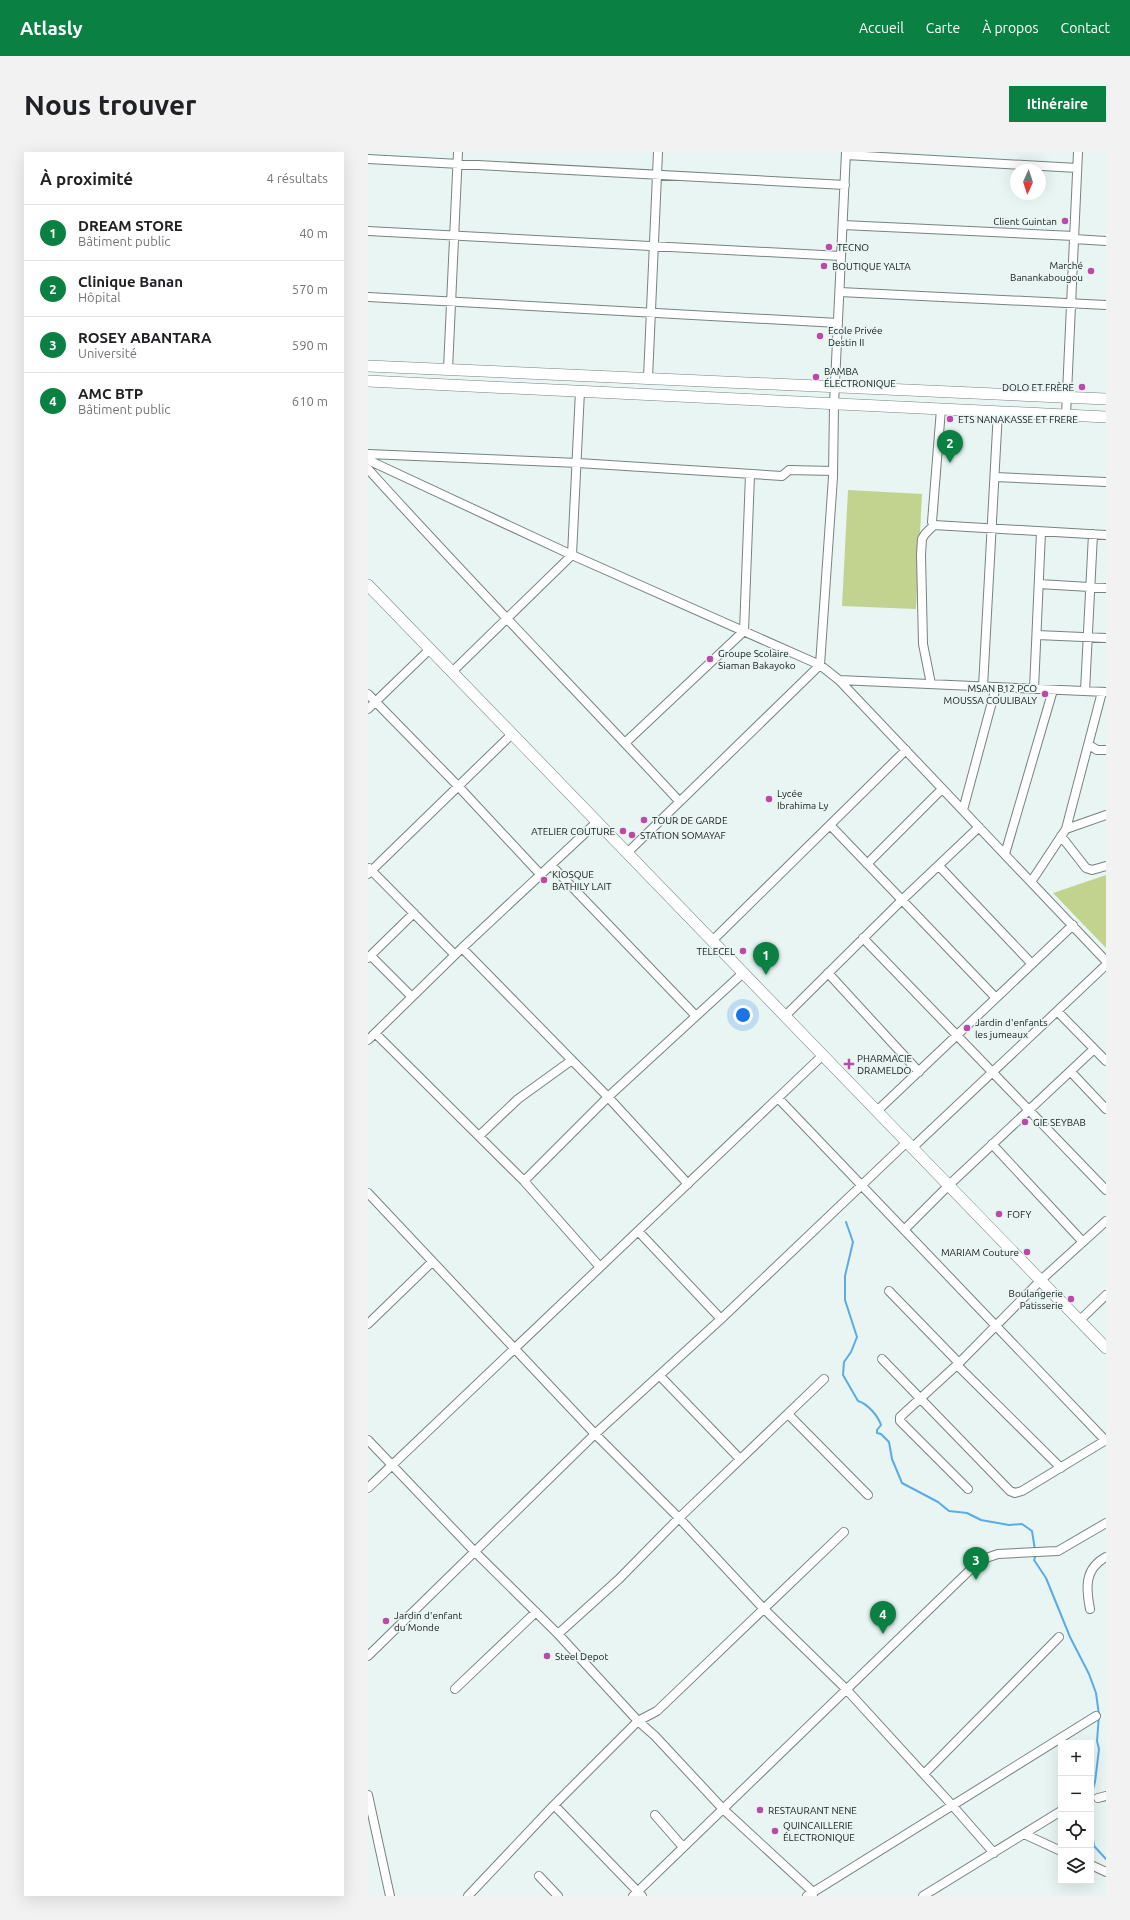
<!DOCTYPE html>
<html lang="fr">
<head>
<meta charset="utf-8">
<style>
	:root { --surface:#fff; --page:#f2f2f2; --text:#202124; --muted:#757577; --line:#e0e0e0; --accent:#0b8043 }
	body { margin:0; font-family:Ubuntu,sans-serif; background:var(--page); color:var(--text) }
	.controls { position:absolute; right:12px; bottom:12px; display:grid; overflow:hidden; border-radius:0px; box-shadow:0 4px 16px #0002 }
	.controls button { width:36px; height:36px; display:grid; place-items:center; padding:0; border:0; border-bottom:1px solid var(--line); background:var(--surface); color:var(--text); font:20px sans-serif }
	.compass { position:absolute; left:642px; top:12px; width:36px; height:36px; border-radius:50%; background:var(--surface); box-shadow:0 4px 16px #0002; rotate:183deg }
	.you { position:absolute; left:375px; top:863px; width:14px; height:14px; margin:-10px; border:3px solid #fff; border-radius:50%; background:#1a73e8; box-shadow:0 0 0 6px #1a73e833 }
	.badge { display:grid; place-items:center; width:26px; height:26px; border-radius:50%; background:var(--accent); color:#fff; font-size:13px; font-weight:700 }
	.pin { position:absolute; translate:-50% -33px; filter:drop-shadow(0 1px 2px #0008) }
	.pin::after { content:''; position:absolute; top:21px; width:14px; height:12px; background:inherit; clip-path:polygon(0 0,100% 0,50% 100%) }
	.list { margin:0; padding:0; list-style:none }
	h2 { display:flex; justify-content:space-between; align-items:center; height:52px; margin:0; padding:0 16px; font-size:17px }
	h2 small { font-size:13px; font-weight:400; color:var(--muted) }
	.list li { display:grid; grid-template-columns:26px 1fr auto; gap:12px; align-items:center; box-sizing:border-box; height:56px; padding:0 16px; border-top:1px solid var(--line) }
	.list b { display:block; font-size:15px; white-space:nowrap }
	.list p { margin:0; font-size:13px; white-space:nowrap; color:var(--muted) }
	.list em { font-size:13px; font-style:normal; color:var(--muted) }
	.icon { flex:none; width:22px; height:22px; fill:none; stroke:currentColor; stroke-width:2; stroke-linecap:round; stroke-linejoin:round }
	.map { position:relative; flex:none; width:738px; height:1744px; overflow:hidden; border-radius:0px }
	header { display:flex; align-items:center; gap:24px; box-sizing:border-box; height:56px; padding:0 20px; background:var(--accent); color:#fff }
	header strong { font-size:19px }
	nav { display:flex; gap:22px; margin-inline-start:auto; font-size:14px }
	.intro { display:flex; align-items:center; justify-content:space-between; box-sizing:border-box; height:96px; padding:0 24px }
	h1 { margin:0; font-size:28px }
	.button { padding:10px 18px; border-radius:0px; background:var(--accent); color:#fff; font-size:14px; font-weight:700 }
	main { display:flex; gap:24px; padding:0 24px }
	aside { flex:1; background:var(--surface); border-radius:0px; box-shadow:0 4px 16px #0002 }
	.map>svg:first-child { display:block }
	.green { fill:#c2d390 }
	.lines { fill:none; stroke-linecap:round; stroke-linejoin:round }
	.stream { stroke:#5aabe8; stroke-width:2 }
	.street-casing { stroke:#778381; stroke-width:10 }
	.secondary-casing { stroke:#778381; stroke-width:12 }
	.street { stroke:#fff; stroke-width:8 }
	.secondary { stroke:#fff; stroke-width:11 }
	.poi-dot { fill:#bb4aa6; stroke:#e8f5f2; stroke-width:1.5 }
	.labels { text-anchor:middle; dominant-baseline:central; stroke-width:3; stroke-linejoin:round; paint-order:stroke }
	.poi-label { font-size:10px; fill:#161b1a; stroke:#e8f5f2; text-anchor:start }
</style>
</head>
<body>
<header>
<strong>Atlasly</strong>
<nav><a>Accueil</a><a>Carte</a><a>À propos</a><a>Contact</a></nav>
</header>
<div class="intro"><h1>Nous trouver</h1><a class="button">Itinéraire</a></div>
<main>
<aside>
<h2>À proximité<small>4 résultats</small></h2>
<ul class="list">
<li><span class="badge">1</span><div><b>DREAM STORE</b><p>Bâtiment public</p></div><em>40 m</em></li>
<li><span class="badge">2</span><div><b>Clinique Banan</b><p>Hôpital</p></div><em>570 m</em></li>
<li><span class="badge">3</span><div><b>ROSEY ABANTARA</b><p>Université</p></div><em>590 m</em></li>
<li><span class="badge">4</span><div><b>AMC BTP</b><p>Bâtiment public</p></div><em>610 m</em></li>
</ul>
</aside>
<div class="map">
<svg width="738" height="1744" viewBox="0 0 738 1744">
	<rect width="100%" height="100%" fill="#e8f5f2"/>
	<!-- green -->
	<path class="green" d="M480,338L554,342L548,457L474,454Z
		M738,723V796L685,741Z"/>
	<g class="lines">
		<!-- stream -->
		<path class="stream" d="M478,1070L485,1090L477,1124V1148L489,1185L483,1200L476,1210L475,1223L490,1249C500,1252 510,1264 513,1273L509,1278V1281L513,1282L521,1290L524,1307L534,1331L570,1350L581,1359L599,1361L613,1368L641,1373L654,1372L664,1379L667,1398
			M668,1403L666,1408L678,1426L702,1485L721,1522L728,1541L731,1563L729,1589L731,1597L727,1630L723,1644
			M723,1673L726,1694L738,1707"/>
		<defs>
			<path id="street" d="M478,3L709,16
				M0,7L477,33
				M475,73L706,84
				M0,79L473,104
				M706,87L738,89
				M472,140L738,153
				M0,145L470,171
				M80,217L90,0
				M280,226L290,0
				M573,257L564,370L566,373L738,383
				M698,263L710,0
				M0,302L210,311L414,324L421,318L465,319
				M0,308L204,403L452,513L471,528L738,809
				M0,317C102,430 208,538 311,649
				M627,325L738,330
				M671,432L738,436
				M669,483L738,486
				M84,520L204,403L212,239
				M471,528L738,540
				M563,532L555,492L553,403L554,387L557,382L566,373
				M615,535L630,259
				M666,537L673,380
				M717,539L725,382
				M0,542L90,634L172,722
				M0,557L62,497
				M257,591L376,479L382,323
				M721,593L729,598H738
				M595,658L628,535
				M462,673L628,846
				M698,677L738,663
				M693,684L718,716L724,718L738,714
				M259,701L452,513L465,325L466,252L478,0
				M637,702L685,538
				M499,712L574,637
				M183,713L328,864
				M571,714L664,812
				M1,716L87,803
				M0,722L144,582
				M663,730L698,677L734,540
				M495,786L738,1038
				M344,789L538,598
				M94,796L240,945L320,1032
				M3,804L44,845
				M0,806L46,761
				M460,821L551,920
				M689,859L738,909
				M417,864L534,748L611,675
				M7,881L156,1029L232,1115
				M0,888L94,796L229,670
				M703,920L738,957
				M410,946L738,1289
				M509,959L705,773
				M111,984L150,947L204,908
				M624,992L715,1090
				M544,996L738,813
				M156,1029L240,945L375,821
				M0,1041L227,1282L311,1366L395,1456L478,1537L584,1653L626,1701
				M536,1078L581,1033L726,897
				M270,1079L353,1167
				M521,1139L591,1211
				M711,1169L738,1143
				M0,1172L64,1110
				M514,1207L642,1339L647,1341L654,1339L738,1288
				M589,1213L693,1316
				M292,1224L372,1307
				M420,1262L500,1343
				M0,1288L107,1400L190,1482L270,1569L287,1584L355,1657L444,1739L445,1744
				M0,1336L455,903
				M600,1337L532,1269V1265L591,1211L673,1128L738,1069
				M722,1457C718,1436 716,1417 738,1405
				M190,1482L251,1427L311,1366L456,1227
				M0,1504L227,1282L353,1167L539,990
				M87,1537L168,1460
				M556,1622L691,1485
				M0,1643L22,1744
				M730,1646L738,1644
				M186,1653L274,1744
				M287,1663L315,1695
				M656,1682L693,1699
				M723,1713L738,1720
				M171,1724L190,1744
				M100,1744L186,1653L270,1569L289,1559L476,1380
				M265,1744L604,1416L618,1406L630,1402L690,1399L738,1371
				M439,1744L728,1564
				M555,1744L693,1659"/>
			<path id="secondary" d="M0,214L738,247
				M0,229L738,265
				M0,433L738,1196"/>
		</defs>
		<!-- street casing -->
		<use href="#street" class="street-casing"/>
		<!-- secondary casing -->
		<use href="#secondary" class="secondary-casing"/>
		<!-- street -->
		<use href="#street" class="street"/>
		<!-- secondary -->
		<use href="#secondary" class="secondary"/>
	</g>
	<!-- markers -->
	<g class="poi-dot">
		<circle cx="697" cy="69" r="4"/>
		<circle cx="461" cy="95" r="4"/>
		<circle cx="456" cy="114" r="4"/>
		<circle cx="723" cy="119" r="4"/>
		<circle cx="452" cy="184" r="4"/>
		<circle cx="448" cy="225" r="4"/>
		<circle cx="714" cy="235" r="4"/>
		<circle cx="582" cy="267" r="4"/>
		<circle cx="342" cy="507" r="4"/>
		<circle cx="677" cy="542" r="4"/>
		<circle cx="401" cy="647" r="4"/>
		<circle cx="276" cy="668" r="4"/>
		<circle cx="255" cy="679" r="4"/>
		<circle cx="264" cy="683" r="4"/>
		<circle cx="176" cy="728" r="4"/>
		<circle cx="375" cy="799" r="4"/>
		<circle cx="599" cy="876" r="4"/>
		<path d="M479 906h4v4h4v4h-4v4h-4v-4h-4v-4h4z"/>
		<circle cx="657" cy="970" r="4"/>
		<circle cx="631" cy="1062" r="4"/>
		<circle cx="659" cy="1100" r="4"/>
		<circle cx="703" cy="1147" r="4"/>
		<circle cx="18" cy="1469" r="4"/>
		<circle cx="179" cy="1504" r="4"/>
		<circle cx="392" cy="1658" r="4"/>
		<circle cx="407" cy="1679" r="4"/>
	</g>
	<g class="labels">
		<!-- poi labels -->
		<g class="poi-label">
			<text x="689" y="69" text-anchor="end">Client Guintan</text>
			<text x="469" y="95">TECNO</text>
			<text x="715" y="113" text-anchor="end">Marché<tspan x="715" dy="12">Banankabougou</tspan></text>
			<text x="464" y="114">BOUTIQUE YALTA</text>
			<text x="460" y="178">Ecole Privée<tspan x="460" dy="12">Destin II</tspan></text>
			<text x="456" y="219">BAMBA<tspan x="456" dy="12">ÉLECTRONIQUE</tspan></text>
			<text x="706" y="235" text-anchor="end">DOLO ET FRÈRE</text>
			<text x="590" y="267">ETS NANAKASSE ET FRERE</text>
			<text x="350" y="501">Groupe Scolaire<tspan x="350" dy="12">Siaman Bakayoko</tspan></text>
			<text x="669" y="536" text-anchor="end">MSAN B12 PCO<tspan x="669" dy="12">MOUSSA COULIBALY</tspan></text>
			<text x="409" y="641">Lycée<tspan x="409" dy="12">Ibrahima Ly</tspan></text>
			<text x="284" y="668">TOUR DE GARDE</text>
			<text x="247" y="679" text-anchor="end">ATELIER COUTURE</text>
			<text x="272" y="683">STATION SOMAYAF</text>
			<text x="184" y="722">KIOSQUE<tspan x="184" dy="12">BATHILY LAIT</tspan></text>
			<text x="367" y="799" text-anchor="end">TELECEL</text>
			<text x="607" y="870">Jardin d'enfants<tspan x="607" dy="12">les jumeaux</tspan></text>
			<text x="489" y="906">PHARMACIE<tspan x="489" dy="12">DRAMELDO</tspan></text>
			<text x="665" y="970">GIE SEYBAB</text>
			<text x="639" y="1062">FOFY</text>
			<text x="651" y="1100" text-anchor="end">MARIAM Couture</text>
			<text x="695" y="1141" text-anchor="end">Boulangerie<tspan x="695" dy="12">Patisserie</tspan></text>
			<text x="26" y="1463">Jardin d'enfant<tspan x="26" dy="12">du Monde</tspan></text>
			<text x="187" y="1504">Steel Depot</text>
			<text x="400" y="1658">RESTAURANT NENE</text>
			<text x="415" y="1673">QUINCAILLERIE<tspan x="415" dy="12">ÉLECTRONIQUE</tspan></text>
		</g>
	</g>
</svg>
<div class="controls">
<button>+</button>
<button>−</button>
<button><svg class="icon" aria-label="locate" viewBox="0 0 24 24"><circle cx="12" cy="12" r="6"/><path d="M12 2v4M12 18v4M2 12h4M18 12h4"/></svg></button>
<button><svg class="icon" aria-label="layers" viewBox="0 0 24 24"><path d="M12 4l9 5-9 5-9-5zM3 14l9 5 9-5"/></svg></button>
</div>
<svg class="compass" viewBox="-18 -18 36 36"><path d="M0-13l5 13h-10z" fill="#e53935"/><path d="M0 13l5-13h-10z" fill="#757577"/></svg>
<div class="you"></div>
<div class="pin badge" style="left:398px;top:823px">1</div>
<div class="pin badge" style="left:582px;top:311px">2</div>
<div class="pin badge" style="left:608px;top:1428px">3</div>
<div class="pin badge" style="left:515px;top:1482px">4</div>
</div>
</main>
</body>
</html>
